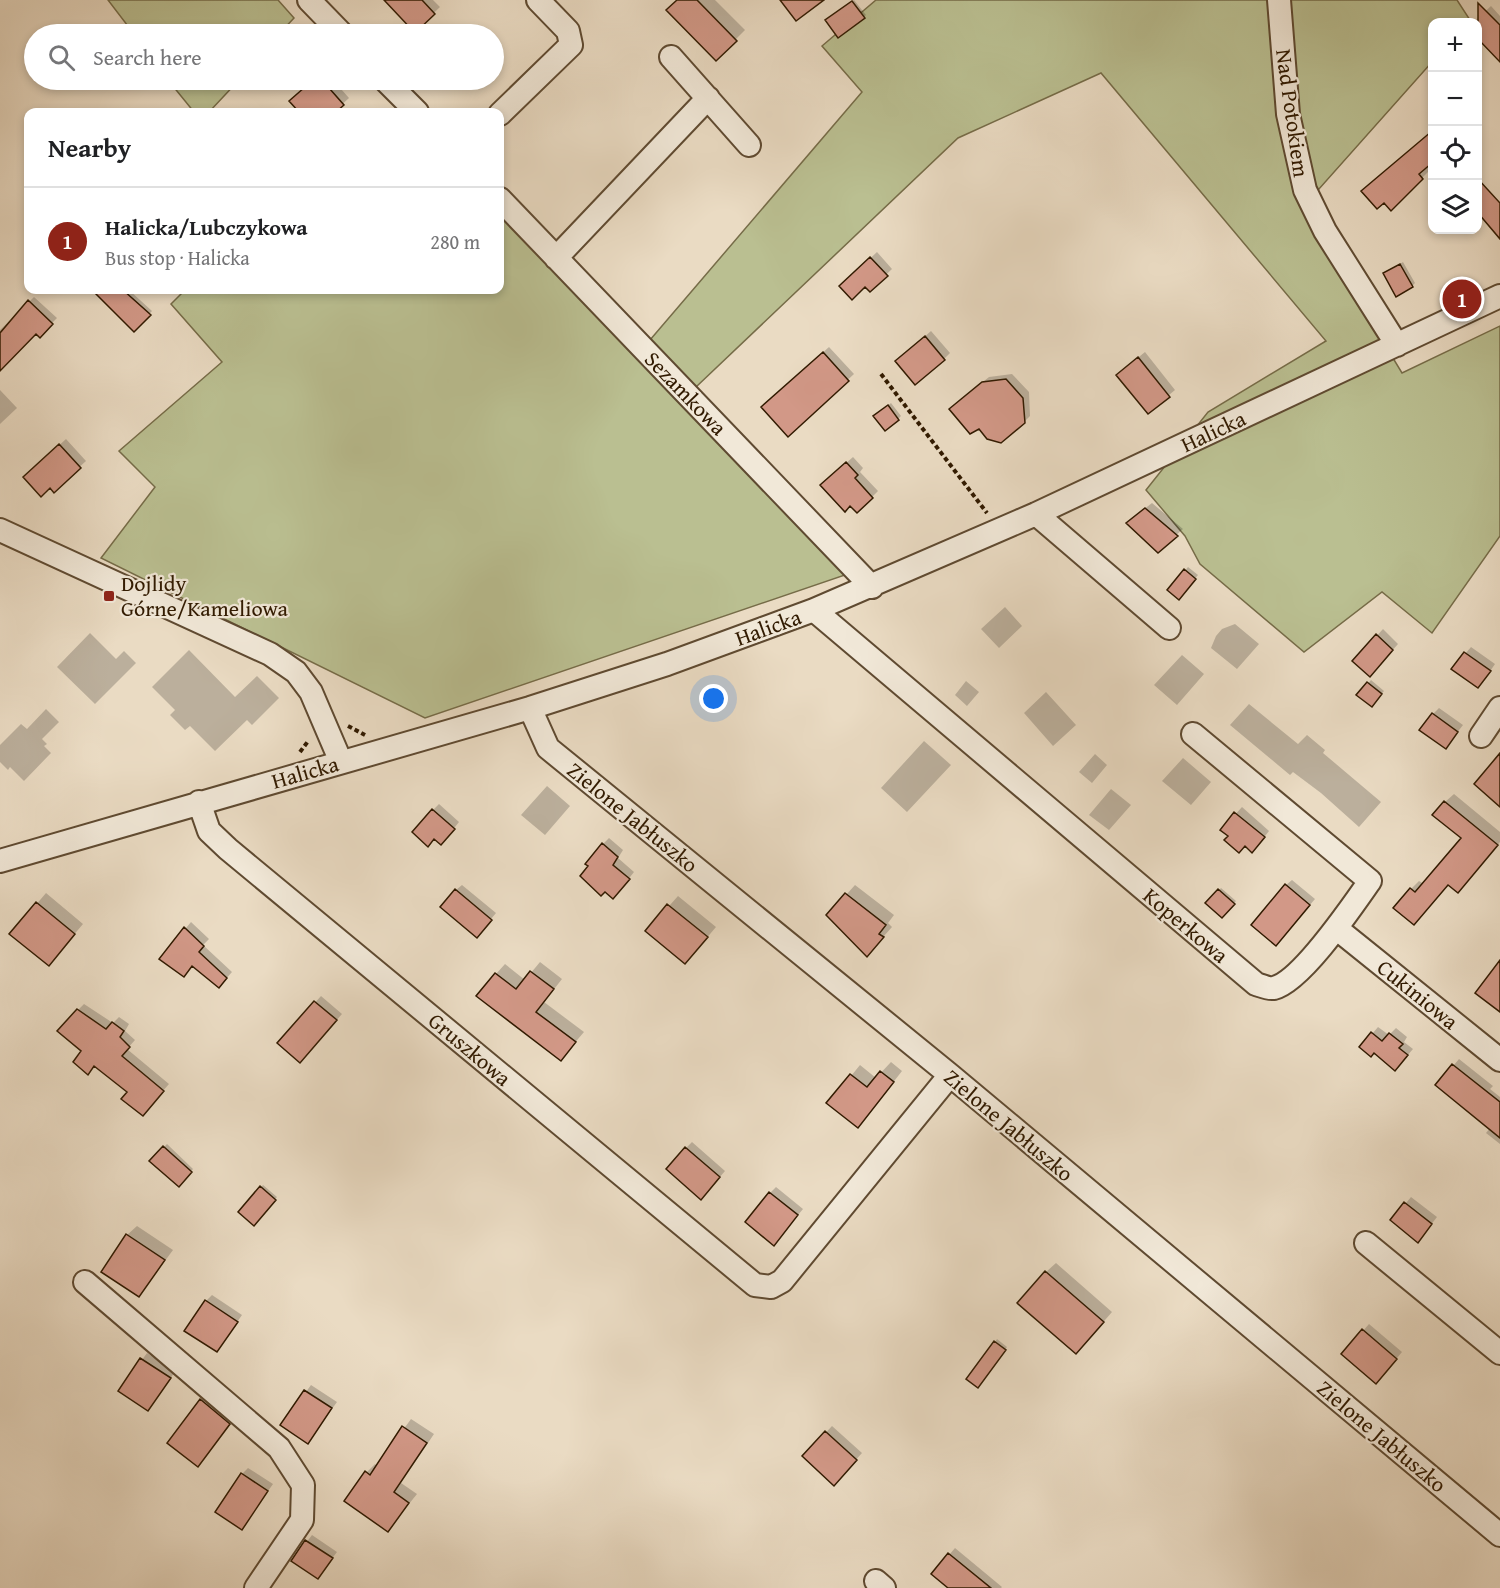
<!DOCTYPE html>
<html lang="en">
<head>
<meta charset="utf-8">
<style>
	:root { --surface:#fff; --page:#f6f6f6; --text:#202124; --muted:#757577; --line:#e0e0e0; --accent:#8f2418 }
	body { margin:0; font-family:"Gentium Book Plus",serif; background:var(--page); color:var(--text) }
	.controls { position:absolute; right:18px; top:18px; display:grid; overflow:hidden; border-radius:12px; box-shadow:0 3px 9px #0003 }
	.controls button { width:54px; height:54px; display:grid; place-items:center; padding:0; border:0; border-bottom:2px solid var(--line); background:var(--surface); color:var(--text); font:30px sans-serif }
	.you { position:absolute; left:714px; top:699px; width:21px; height:21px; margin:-15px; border:4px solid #fff; border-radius:50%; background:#1a73e8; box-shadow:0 0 0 9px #1a73e833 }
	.badge { display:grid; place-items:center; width:39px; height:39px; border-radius:50%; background:var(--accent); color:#fff; font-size:20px; font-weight:700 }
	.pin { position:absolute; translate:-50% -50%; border:3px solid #fff; box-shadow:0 2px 6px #0006 }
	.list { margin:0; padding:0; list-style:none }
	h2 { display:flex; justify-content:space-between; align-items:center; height:78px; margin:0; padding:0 24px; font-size:26px }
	h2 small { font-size:20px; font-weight:400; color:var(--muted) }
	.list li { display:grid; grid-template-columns:39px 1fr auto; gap:18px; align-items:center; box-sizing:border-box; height:108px; padding:0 24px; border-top:2px solid var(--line) }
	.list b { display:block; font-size:22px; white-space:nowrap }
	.list p { margin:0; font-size:20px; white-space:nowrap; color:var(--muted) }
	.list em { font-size:20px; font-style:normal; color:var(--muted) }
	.icon { flex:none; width:33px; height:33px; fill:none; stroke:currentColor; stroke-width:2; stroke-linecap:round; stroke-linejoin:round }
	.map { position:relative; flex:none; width:1500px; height:1588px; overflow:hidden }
	.search { position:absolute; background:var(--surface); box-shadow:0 3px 9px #0003; left:24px; top:24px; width:480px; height:66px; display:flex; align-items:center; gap:15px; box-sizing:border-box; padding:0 21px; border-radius:33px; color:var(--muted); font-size:22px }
	.panel { position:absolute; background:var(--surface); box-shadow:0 3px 9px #0003; left:24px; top:108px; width:480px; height:186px; border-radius:12px }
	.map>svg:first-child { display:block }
	.green { fill:#babf91; stroke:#766c48; stroke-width:1.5 }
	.shadow { fill:#0003 }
	.building { fill:#d29887; stroke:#311a00; stroke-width:1.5 }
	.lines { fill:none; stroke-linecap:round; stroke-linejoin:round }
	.minor-casing { stroke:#5f4a31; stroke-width:26 }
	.path { stroke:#311a00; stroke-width:4; stroke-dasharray:4.5 3; stroke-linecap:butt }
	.minor { stroke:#f1e8d8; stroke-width:22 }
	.poi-dot { fill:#8f2418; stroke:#f1e8d8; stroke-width:2 }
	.labels { text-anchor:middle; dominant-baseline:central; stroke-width:4.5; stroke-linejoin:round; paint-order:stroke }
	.street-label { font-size:22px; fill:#311a00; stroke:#f1e8d8 }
	.poi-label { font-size:22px; fill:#311a00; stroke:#f1e8d8; text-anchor:start }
</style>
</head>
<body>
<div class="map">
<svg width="1500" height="1588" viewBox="0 0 1500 1588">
	<rect width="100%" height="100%" fill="#eadbc3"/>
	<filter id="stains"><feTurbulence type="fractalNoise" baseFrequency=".00333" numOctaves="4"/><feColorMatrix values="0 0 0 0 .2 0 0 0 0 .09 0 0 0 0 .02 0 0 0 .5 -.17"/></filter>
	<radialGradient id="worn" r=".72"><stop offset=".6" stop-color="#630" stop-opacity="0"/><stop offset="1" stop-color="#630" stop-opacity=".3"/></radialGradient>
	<!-- green -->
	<path class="green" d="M108,0H278L294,18L279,34H134Z
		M876,0H1457L1470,20L1432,22V62L1302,208L1402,373L1500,326V536L1432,633L1382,592L1304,652L1200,564L1185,536L1146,490L1208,412L1326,341L1101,73L958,138L696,387L650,340L862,92L822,46Z
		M168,80H239L209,112H194Z
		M500,214L845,575L425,718L101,558L155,487L119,451L222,362L171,304L185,290H500Z"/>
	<!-- shadow -->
	<path class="shadow" d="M386,0H433L440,7L415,31Z
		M679,0H715L745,30L716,59Z
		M854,0L866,15L864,17L830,18Z
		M1491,6L1500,16V60L1478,37V22H1474Z
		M315,80H333L349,98L334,112H301L291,101Z
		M1432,131V161L1428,165L1431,169L1391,209L1373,182Z
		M877,252L892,269L870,290L866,285L841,286Z
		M1403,262L1415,283L1412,286L1388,271Z
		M94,290H129L152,311L134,330Z
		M34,297L57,318L40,335L36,332L0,363V330Z
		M931,331L950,353L944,359L897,361Z
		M829,347L854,374L788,435L769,401Z
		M1145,352L1175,390L1169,395L1124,369Z
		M1012,374L1029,392L1030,416L1024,422L957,403L989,377Z
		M0,390L17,408L0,424Z
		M891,403L901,416L898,419L878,414Z
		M66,439L86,461L54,490L51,486L25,477Z
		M853,457L863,468L860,472L878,491L872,497L828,479Z
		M1152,503L1183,529L1158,551L1134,517Z
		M1188,567L1198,575L1179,598L1169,590Z
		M1005,607L1022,626L999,648L981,629Z
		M1235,624L1259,644L1237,669L1211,648L1216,636L1222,629Z
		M1383,629L1398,644L1376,669L1354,661Z
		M90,633L116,659L124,651L136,663L95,704L57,667Z
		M1471,647L1495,664L1484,680L1453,668Z
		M189,650L235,697L257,676L279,698L252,725L247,720L215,751L190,726L185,730L170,715L175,710L152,687Z
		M1182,655L1204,674L1177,705L1154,685Z
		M1371,680L1384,691L1374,703L1359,695Z
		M966,681L979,692L967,706L955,695Z
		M1046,692L1076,725L1053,746L1024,713Z
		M1249,704L1298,744L1307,735L1325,750L1323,753L1381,802L1359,827L1321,793L1293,772L1290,775L1230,725Z
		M1439,708L1463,725L1446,747L1433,714Z
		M46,709L59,722L42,739L47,744L44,746L51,753L24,781L10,767L8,770L0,762V745L21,724L27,729Z
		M924,741L951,765L907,812L881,788Z
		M1095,754L1107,765L1092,783L1079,772Z
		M1183,758L1211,782L1191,805L1162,781Z
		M547,786L570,806L545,835L521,815Z
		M1111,789L1131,805L1109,830L1089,815Z
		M1454,794L1500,832V842L1466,883H1449L1414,923L1411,889L1419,881L1424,884L1463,838L1445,802Z
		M439,804L459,822L447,837L433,810Z
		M1242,807L1269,831L1258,845L1230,836L1222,829Z
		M609,838L623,850L618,858L634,872L619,891L603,844Z
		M1292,880L1315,899L1282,938L1286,885Z
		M462,885L496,913L482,930L456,890Z
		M855,885L894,915L888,923L892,927L876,945L828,915Z
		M1221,888L1236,901L1222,916L1207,903Z
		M46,893L83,924L49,964L12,933Z
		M678,896L716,927L694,953L647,931Z
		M191,922L209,939L203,945L232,972L225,980L193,965L184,975L161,958Z
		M540,962L562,979L544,1002L584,1032L561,1059L496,974L505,964L525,980Z
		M321,996L342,1014L306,1055L279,1043Z
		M84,1004L113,1023L119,1017L129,1024L125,1031L135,1040L127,1049L169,1084L148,1108L95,1064L88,1073L78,1010Z
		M1378,1027L1389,1035L1396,1028L1407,1037L1404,1042L1413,1049L1401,1063L1361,1047Z
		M1459,1059L1493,1086L1490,1089L1500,1097V1144L1486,1133L1490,1128L1437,1085Z
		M891,1062L902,1071L867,1116L829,1103L860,1065L876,1078Z
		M692,1142L725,1171L707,1192L686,1148Z
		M167,1144L193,1169L179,1185L151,1161Z
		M263,1185L277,1197L254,1224L240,1212Z
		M776,1187L803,1209L779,1238L770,1193Z
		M1411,1197L1437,1217L1423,1235L1392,1220Z
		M137,1226L173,1250L139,1296L127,1235Z
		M1056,1263L1112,1312L1085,1343L1046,1272Z
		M212,1295L242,1315L217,1351L206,1301Z
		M1369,1324L1402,1352L1382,1376L1343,1354Z
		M997,1339L1007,1347L981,1383L995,1342Z
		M147,1353L175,1372L148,1409L120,1390Z
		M311,1385L337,1402L308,1442L282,1425Z
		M207,1394L235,1417L204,1459L201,1400Z
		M411,1419L434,1434L401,1483L417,1494L388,1530L367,1472L375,1464L377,1466Z
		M832,1426L862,1453L834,1484L804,1456Z
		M248,1468L273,1484L242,1528V1474Z
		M312,1535L337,1552L318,1577L293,1560Z
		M955,1548L1002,1587L1001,1588H950L933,1574Z"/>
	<!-- building -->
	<path class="building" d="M384,0H422L435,14L415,33Z
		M677,0H697L737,41L716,61L666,10Z
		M780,0H824L796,21Z
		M852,1L865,18L838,38L825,20Z
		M1478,3L1500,25V62L1478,39Z
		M313,80H322L344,105L336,112H299L289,101Z
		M1432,131V163L1419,174L1423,179L1391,211L1384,203L1377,209L1361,191Z
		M1478,179L1500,203V239L1478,213Z
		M870,257L888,276L870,292L865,287L852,300L839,286Z
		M1400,264L1413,287L1396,297L1383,273Z
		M92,290H123L151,315L134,332Z
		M28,300L53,324L40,338L36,334L0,371V333Z
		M925,336L945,360L915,385L895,361Z
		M823,352L849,381L788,437L761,407Z
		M1138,357L1170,397L1148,414L1116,375Z
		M1006,379L1023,398L1025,423L1001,443L987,439L979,429L970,434L949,409L982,382Z
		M888,405L899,420L885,431L873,416Z
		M59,444L81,468L54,493L50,488L41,497L23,477Z
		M846,462L858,475L855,478L873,498L857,513L850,506L845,512L820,485Z
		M1145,508L1178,536L1158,553L1126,523Z
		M1184,569L1196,579L1179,600L1167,590Z
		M1376,634L1393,650L1370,677L1352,661Z
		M1464,652L1491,671L1478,688L1451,669Z
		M1367,682L1382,694L1372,707L1356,695Z
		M1432,713L1458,732L1446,749L1419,730Z
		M1500,753V807L1474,784Z
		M1444,801L1498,845L1458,893L1448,885L1414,925L1393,908L1410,888L1415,892L1461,838L1432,815Z
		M432,809L455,829L441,845L434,839L428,847L412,832Z
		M1234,812L1265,837L1252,853L1245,846L1239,853L1224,840L1228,836L1220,830Z
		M602,843L618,857L613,865L630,879L613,899L605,892L601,896L580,876L588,866L585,864Z
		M1285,884L1310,905L1276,946L1251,925Z
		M455,889L492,920L477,938L440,907Z
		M1218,889L1235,904L1222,918L1205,903Z
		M845,893L886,925L879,934L884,937L867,957L826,915Z
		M36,902L75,934L49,966L9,934Z
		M667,904L708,937L685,964L645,931Z
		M184,927L204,946L199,952L227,978L219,988L192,966L184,977L159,959Z
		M1500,960V1012L1475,993Z
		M530,971L554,989L536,1012L576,1042L561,1061L476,996L495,973L516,989Z
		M314,1001L337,1020L300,1063L277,1043Z
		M77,1009L106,1029L112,1022L124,1031L120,1037L130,1047L122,1056L164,1091L143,1116L121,1099L127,1092L94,1066L88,1075L73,1062L81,1051L57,1031Z
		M1371,1032L1382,1041L1389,1033L1403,1044L1399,1048L1408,1055L1395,1071L1374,1053L1371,1057L1359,1047Z
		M1452,1064L1500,1102V1138L1435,1085Z
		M880,1071L894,1082L858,1128L826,1103L850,1074L867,1087Z
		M163,1146L192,1172L179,1187L149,1161Z
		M685,1147L720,1177L701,1200L666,1169Z
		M260,1186L276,1200L254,1226L238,1212Z
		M769,1192L798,1215L774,1246L745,1222Z
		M1404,1202L1432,1224L1418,1243L1390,1220Z
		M126,1234L165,1260L139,1297L101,1272Z
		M1045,1271L1104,1322L1076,1354L1017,1303Z
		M205,1300L238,1322L217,1352L184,1331Z
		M1362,1329L1397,1359L1376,1384L1341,1354Z
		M994,1341L1006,1350L978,1388L966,1379Z
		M140,1358L171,1378L148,1411L118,1391Z
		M304,1390L332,1408L308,1444L280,1425Z
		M200,1399L230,1424L198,1467L167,1443Z
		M402,1426L427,1443L394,1492L409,1503L388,1532L344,1501L365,1471L370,1475Z
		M825,1431L857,1460L834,1486L802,1456Z
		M241,1473L268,1491L242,1530L215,1512Z
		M305,1540L333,1558L318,1579L291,1561Z
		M948,1553L991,1588H948L931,1574Z"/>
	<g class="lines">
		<defs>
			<path id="minor" d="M309,0L342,34
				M1279,0L1288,114L1305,190L1325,231L1397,345
				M671,57L749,145
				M385,80L417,112
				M500,114L571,45L568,31L538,0
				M500,199L872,587
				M556,258L708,98
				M1036,514L1169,628
				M0,530L270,654L296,672L311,692L341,762
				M814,610L1256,984C1262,986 1269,989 1274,988C1302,981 1353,905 1370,881L1193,734
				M530,708L548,748L950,1075L1500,1535
				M1481,736L1500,708
				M199,802L209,831L228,849L755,1285L771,1287L782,1281L950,1075
				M0,861L530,708L667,664L814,610L1036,514L1500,296
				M1336,928L1500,1060
				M1366,1243L1500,1353
				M85,1282L279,1448L303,1485L302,1520L256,1588
				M876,1581L884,1588"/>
		</defs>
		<!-- minor casing -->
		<use href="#minor" class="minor-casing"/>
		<!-- path -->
		<path class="path" d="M881,374L987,513
			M348,726L365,735
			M300,752L309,740"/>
		<!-- minor -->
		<use href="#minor" class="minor"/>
	</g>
	<!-- markers -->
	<rect class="poi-dot" x="103" y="590" width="12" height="12" rx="3"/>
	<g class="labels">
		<!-- street labels -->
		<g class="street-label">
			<text transform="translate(1293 113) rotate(82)">Nad Potokiem</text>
			<text transform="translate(686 393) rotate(46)">Sezamkowa</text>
			<text transform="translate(1213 431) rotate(-25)">Halicka</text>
			<text transform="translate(768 627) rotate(-20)">Halicka</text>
			<text transform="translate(305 772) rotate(-16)">Halicka</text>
			<text transform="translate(633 817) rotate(39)">Zielone Jabłuszko</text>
			<text transform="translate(1186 925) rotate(40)">Koperkowa</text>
			<text transform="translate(1418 994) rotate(39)">Cukiniowa</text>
			<text transform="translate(470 1049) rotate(40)">Gruszkowa</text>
			<text transform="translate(1009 1125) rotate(40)">Zielone Jabłuszko</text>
			<text transform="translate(1382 1436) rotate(40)">Zielone Jabłuszko</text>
		</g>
		<!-- poi labels -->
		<g class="poi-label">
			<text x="121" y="583">Dojlidy<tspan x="121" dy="25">Górne/Kameliowa</tspan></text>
		</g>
	</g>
	<rect width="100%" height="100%" filter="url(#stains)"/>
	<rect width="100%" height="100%" fill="url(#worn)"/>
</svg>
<div class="controls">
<button>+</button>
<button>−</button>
<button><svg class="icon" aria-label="locate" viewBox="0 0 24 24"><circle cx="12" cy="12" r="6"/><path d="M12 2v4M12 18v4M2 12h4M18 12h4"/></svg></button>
<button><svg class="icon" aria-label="layers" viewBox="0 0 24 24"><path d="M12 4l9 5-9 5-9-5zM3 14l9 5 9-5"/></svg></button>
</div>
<div class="you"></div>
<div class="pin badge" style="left:1462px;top:299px">1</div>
<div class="search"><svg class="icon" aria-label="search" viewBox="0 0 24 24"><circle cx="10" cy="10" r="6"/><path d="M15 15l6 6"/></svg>Search here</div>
<section class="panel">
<h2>Nearby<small></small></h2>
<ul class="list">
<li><span class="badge">1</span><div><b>Halicka/Lubczykowa</b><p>Bus stop · Halicka</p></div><em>280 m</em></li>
</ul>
</section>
</div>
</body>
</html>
